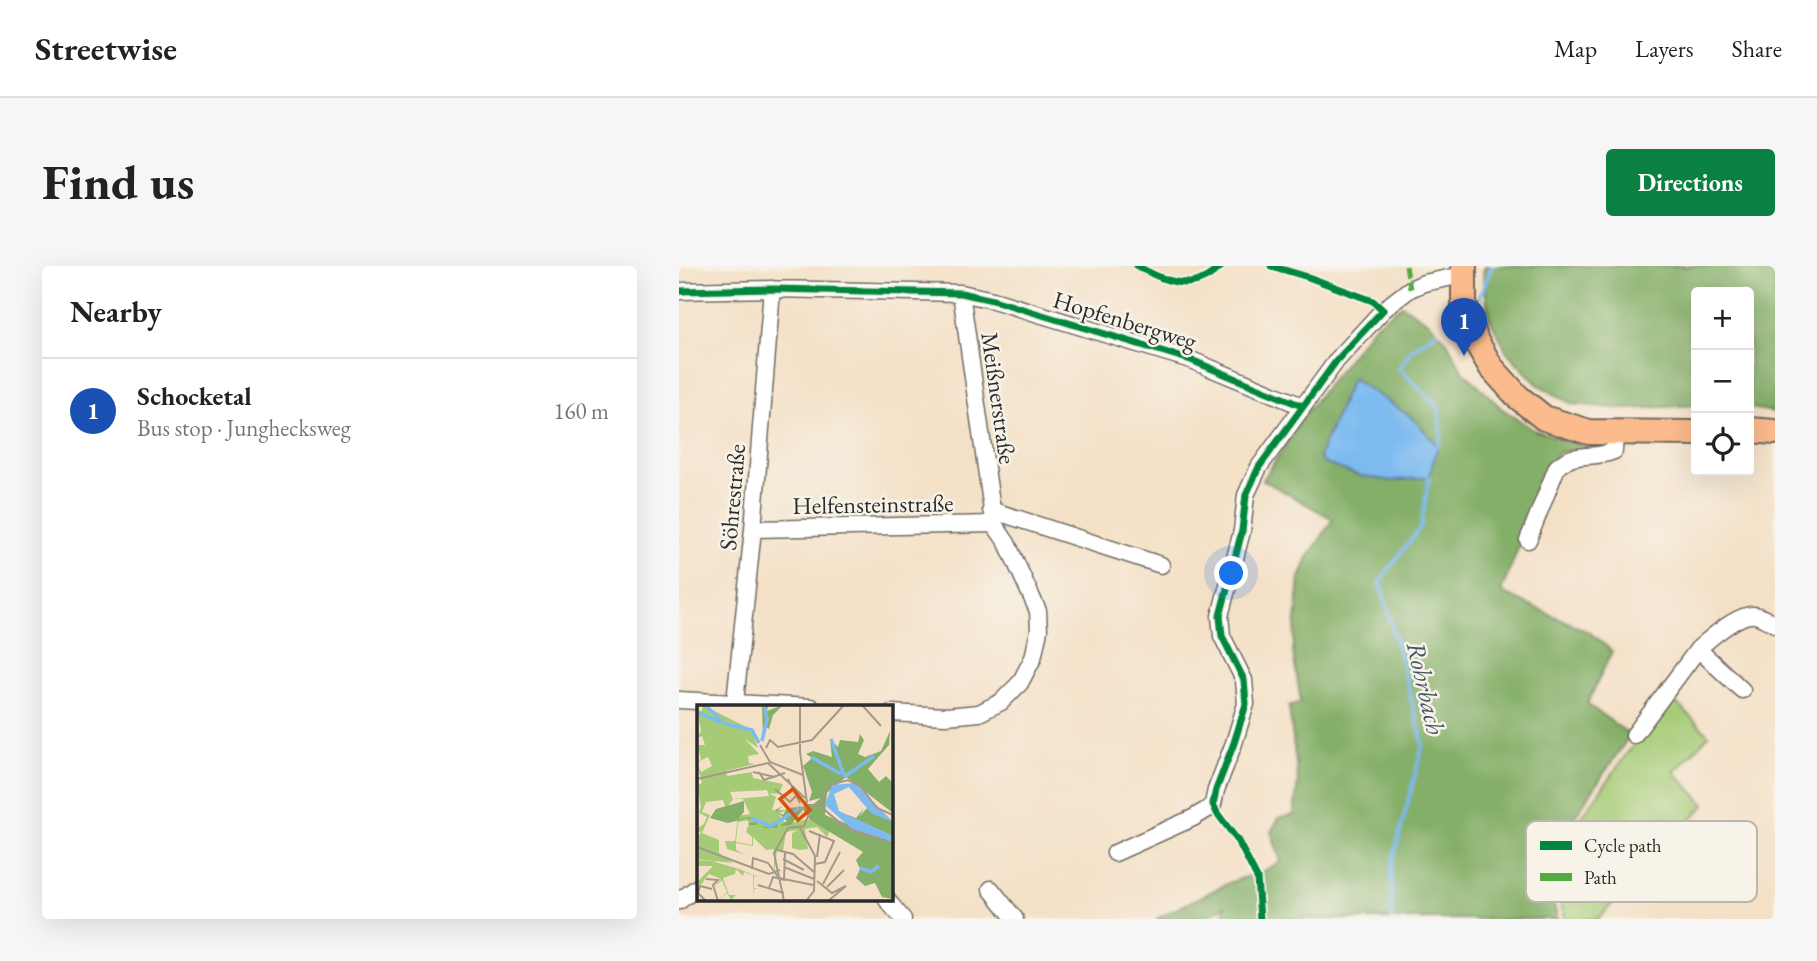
<!DOCTYPE html>
<html lang="en">
<head>
<meta charset="utf-8">
<style>
	:root { --surface:#fff; --page:#f6f6f6; --text:#222; --muted:#767676; --line:#e0e0e0; --accent:#0b8043 }
	body { margin:0; font-family:"EB Garamond",serif; background:var(--page); color:var(--text) }
	.controls { position:absolute; right:21px; top:21px; display:grid; overflow:hidden; border-radius:7px; box-shadow:0 7px 28px #0002 }
	.controls button { width:63px; height:63px; display:grid; place-items:center; padding:0; border:0; border-bottom:2px solid var(--line); background:var(--surface); color:var(--text); font:35px sans-serif }
	.you { position:absolute; left:553px; top:308px; width:24px; height:24px; margin:-18px; border:5px solid #fff; border-radius:50%; background:#1a73e8; box-shadow:0 0 0 10px #1a73e833 }
	.badge { display:grid; place-items:center; width:46px; height:46px; border-radius:50%; background:var(--accent); color:#fff; font-size:23px; font-weight:700 }
	.pin { position:absolute; translate:-50% -58px; filter:drop-shadow(0 2px 4px #0008) }
	.pin::after { content:''; position:absolute; top:37px; width:24px; height:21px; background:inherit; clip-path:polygon(0 0,100% 0,50% 100%) }
	.list { margin:0; padding:0; list-style:none }
	h2 { display:flex; justify-content:space-between; align-items:center; height:91px; margin:0; padding:0 28px; font-size:30px }
	h2 small { font-size:23px; font-weight:400; color:var(--muted) }
	.list li { display:grid; grid-template-columns:46px 1fr auto; gap:21px; align-items:center; box-sizing:border-box; height:105px; padding:0 28px; border-top:2px solid var(--line) }
	.list b { display:block; font-size:26px; white-space:nowrap }
	.list p { margin:0; font-size:23px; white-space:nowrap; color:var(--muted) }
	.list em { font-size:23px; font-style:normal; color:var(--muted) }
	.icon { flex:none; width:38px; height:38px; fill:none; stroke:currentColor; stroke-width:2; stroke-linecap:round; stroke-linejoin:round }
	.map { position:relative; flex:none; width:1096px; height:653px; overflow:hidden; border-radius:7px }
	header { display:flex; align-items:center; gap:42px; box-sizing:border-box; height:98px; padding:0 35px; background:var(--surface); border-bottom:2px solid var(--line) }
	header strong { font-size:33px }
	nav { display:flex; gap:38px; margin-inline-start:auto; font-size:24px }
	.intro { display:flex; align-items:center; justify-content:space-between; box-sizing:border-box; height:168px; padding:0 42px }
	h1 { margin:0; font-size:49px }
	.button { padding:18px 32px; border-radius:7px; background:var(--accent); color:#fff; font-size:24px; font-weight:700 }
	main { display:flex; gap:42px; padding:0 42px }
	aside { flex:1; background:var(--surface); border-radius:7px; box-shadow:0 7px 28px #0002 }
	.map>svg:first-child { display:block }
	.green { fill:#a6cb76; stroke:#687b50; stroke-width:2 }
	.forest { fill:#84af67; stroke:#586d49; stroke-width:2 }
	.water { fill:#7dbaf0; stroke:#54728e; stroke-width:2 }
	.lines { fill:none; stroke-linecap:round; stroke-linejoin:round }
	.stream { stroke:#7dbaf0; stroke-width:3.5 }
	.minor-casing { stroke:#716a61; stroke-width:19 }
	.primary-casing { stroke:#716a61; stroke-width:28 }
	.minor { stroke:#fff; stroke-width:16 }
	.primary { stroke:#fbbb8d; stroke-width:24 }
	.quiet { stroke:#54ab44; stroke-width:5; stroke-dasharray:10 5; stroke-linecap:butt }
	.cycleway-casing { stroke:#f7f3e8; stroke-width:11 }
	.cycleway { stroke:#00873e; stroke-width:7 }
	.labels { text-anchor:middle; dominant-baseline:central; stroke-width:5; stroke-linejoin:round; paint-order:stroke }
	.street-label { font-size:24px; fill:#2b2b2b; stroke:#f7f3e8 }
	.water-label { font-size:26px; font-style:italic; fill:#445666; stroke:#f7f3e8 }
	.inset-river { fill:none; stroke:#7dbaf0; stroke-width:3.5 }
	.inset-road { fill:none; stroke:#a49888; stroke-width:2 }
	.view { fill:#d5540f; fill-opacity:0.15; stroke:#d5540f; stroke-width:3.5 }
	.inset-edge { fill:none; stroke:#2b2b2b; stroke-width:3.5 }
	.key { fill:#f7f3e8; stroke:#bab7af; stroke-width:2 }
	.key-label { font-size:19px; fill:#2b2b2b }
</style>
</head>
<body>
<header>
<strong>Streetwise</strong>
<nav><a>Map</a><a>Layers</a><a>Share</a></nav>
</header>
<div class="intro"><h1>Find us</h1><a class="button">Directions</a></div>
<main>
<aside>
<h2>Nearby<small></small></h2>
<ul class="list">
<li><span class="badge" style="background:#1a4fb4">1</span><div><b>Schocketal</b><p>Bus stop · Junghecksweg</p></div><em>160 m</em></li>
</ul>
</aside>
<div class="map">
<svg width="1096" height="653" viewBox="0 0 1096 653">
	<rect width="100%" height="100%" fill="#f7f3e8"/>
	<filter id="ink" filterUnits="userSpaceOnUse"><feTurbulence type="fractalNoise" baseFrequency=".0143" numOctaves="2"/><feDisplacementMap in="SourceGraphic" scale="14" xChannelSelector="R" yChannelSelector="G"/><feConvolveMatrix kernelMatrix="1 2 1 2 8 2 1 2 1" color-interpolation-filters="sRGB"/></filter>
	<filter id="wash" filterUnits="userSpaceOnUse"><feTurbulence type="fractalNoise" baseFrequency=".00686" numOctaves="4" result="noise"/><feDisplacementMap in="SourceGraphic" scale="28" xChannelSelector="R" yChannelSelector="G"/><feGaussianBlur stdDeviation="1.57" result="paint"/><feColorMatrix in="noise" values="0 0 0 0 0 0 0 0 0 0 0 0 0 0 0 0 0 1.4 0 .05"/><feComposite in="paint" operator="in"/></filter>
	<g filter="url(#wash)">
		<rect width="100%" height="100%" fill="#f4e0c6"/>
		<!-- green -->
		<path class="green" d="M990,430L1030,469L995,506L1026,539L919,653H887C881,637 873,618 877,601C881,579 902,553 914,535C939,500 964,465 990,430Z"/>
		<!-- forest -->
		<path class="forest" d="M806,0H1096V146L1070,142V26H1017V139L946,143L893,138L858,118L828,86L810,51L804,6Z
			M723,39L751,57L767,74L783,104L822,142L855,164L918,184L881,186L873,195L822,326L910,366L933,385L908,438L951,469L873,584L867,613L879,653H545L546,640L523,653H477L552,616L585,605L602,595L592,566L600,552L615,549L619,515L610,440L622,436L614,387L621,312L629,292L654,253L584,214L628,145L695,60Z"/>
		<!-- water -->
		<path class="water" d="M673,112L734,152L759,180L750,211L712,215L681,210L644,197L640,190Z"/>
		<g class="lines">
			<!-- stream -->
			<path class="stream" d="M797,41L813,0
				M758,66L732,84L720,102L760,142L762,170L759,180
				M713,653L712,601L744,478L701,315L742,260L750,211"/>
		</g>
	</g>
	<g filter="url(#ink)">
		<g class="lines">
			<defs>
				<path id="minor" d="M0,25L93,23L282,27L314,34L512,94L623,140
					M312,244L482,299
					M74,263L315,258
					M849,274L878,201C897,184 914,194 935,185L936,167
					M1019,383L1063,424
					M0,434L132,441
					M60,441L56,436L74,263L93,23
					M212,447L267,450L300,447L322,436L341,417L354,392L360,364L359,345L328,277L315,258L282,27
					M955,469L1019,383C1030,373 1060,347 1075,349C1082,350 1090,355 1096,358
					M436,587L514,552L529,543L534,538L537,524L555,477L567,438L565,414L543,370L541,350L563,265L567,229L580,201L658,94L704,44L731,23L745,17L784,9
					M312,623L336,653
					M208,634L224,653
					M0,635L19,621"/>
				<path id="primary" d="M785,0V38L797,75L812,101L839,131L865,152L910,166L1017,167
					M1070,164L1096,166"/>
			</defs>
			<!-- minor casing -->
			<use href="#minor" class="minor-casing"/>
			<!-- primary casing -->
			<use href="#primary" class="primary-casing"/>
			<!-- minor -->
			<use href="#minor" class="minor"/>
			<!-- primary -->
			<use href="#primary" class="primary"/>
			<!-- quiet -->
			<path class="quiet" d="M727,0L731,23"/>
			<defs>
				<path id="cycleway" d="M458,0C476,10 503,24 524,13C531,10 537,4 543,0
					M0,25L93,23L282,27L314,34L512,94L623,140
					M581,653L578,612L559,575L538,547L534,538L537,524L555,477L567,438L565,414L543,370L541,350L563,265L567,229L580,201L658,94L704,44L694,35L629,11L592,0"/>
			</defs>
			<!-- cycleway casing -->
			<use href="#cycleway" class="cycleway-casing"/>
			<!-- cycleway -->
			<use href="#cycleway" class="cycleway"/>
		</g>
	</g>
	<g class="labels">
		<!-- street labels -->
		<g class="street-label">
			<text transform="translate(446 54) rotate(17)">Hopfenbergweg</text>
			<text transform="translate(320 132) rotate(82)">Meißnerstraße</text>
			<text transform="translate(53 231) rotate(-85)">Söhrestraße</text>
			<text transform="translate(194 238) rotate(-1)">Helfensteinstraße</text>
		</g>
		<!-- water labels -->
		<g class="water-label">
			<text transform="translate(747 422) rotate(77)">Rohrbach</text>
		</g>
	</g>
	<!-- overview -->
	<g transform="translate(18 439)">
		<rect width="196" height="196" fill="#f4e0c6"/>
		<path d="M6,0L53,24L32,19L55,26L61,43L48,34L62,49L51,51L52,58L58,59L29,66L30,71L55,67L56,73L86,79L82,89L72,88L79,92L75,105H92L81,108L89,119L111,114L133,126L130,132L120,122L108,124L111,144L103,145L95,143V128L101,125L89,127L86,146L80,145L77,170V144L69,145L56,132V141L39,138V145L49,150L30,144L28,136H38L41,111L53,109L46,94H36L29,104L26,95L9,97L5,107L13,110L5,128L22,135V148L36,158L0,154V132L5,126L0,128V124L7,119L0,115L7,119L10,112L2,108L0,113L4,102L0,80L5,78L0,59L4,67L15,61L11,52L0,57L4,54L0,40H8L5,31L0,33L4,26L0,5L5,6ZM70,85L72,91L36,94L33,87ZM53,115L49,127L55,132V140L39,137L41,117ZM0,155L18,156V157L42,164L62,172L57,171V183H61L57,184V196L56,170L47,167L46,171L39,164L38,169L26,173L32,190H39L34,195L30,188L22,195L30,187L25,175L17,182L24,174L12,169L3,181L1,176L16,161H0Z" fill="#a6cb76" fill-rule="evenodd"/>
		<path d="M65,0H71L70,6L86,0L76,10L72,24L68,21L66,35ZM193,26L192,40L171,64L182,77L189,71L196,78V108L149,72L124,93L112,96L115,87L106,61L115,53L109,49L116,46L135,52L133,34L141,42L143,35L161,37L163,29L167,35L161,49L168,52L184,46ZM130,88L128,110L196,137V194L185,192L178,178L168,181L159,173L163,164L159,155L166,147L113,115L106,104L94,120L83,121L90,116L78,105L86,101L80,106L86,110L90,103L114,101ZM47,96V107L41,114L53,112L72,121L77,117V121L81,117L80,123H68L63,121L73,122L53,113L52,118L60,117V120H52L51,113L31,118L13,113L19,104ZM167,103L162,112L170,103L196,117V131L145,108L159,113Z" fill="#84af67"/>
		<path d="M158,78L196,117L174,108L152,82L137,89L142,106L196,131V137L155,124L128,100L135,80Z" fill="#7dbaf0"/>
		<path class="inset-river" d="M8,0L25,16M0,7L25,18M26,18L55,25L62,38M134,34L147,70M65,36L70,14L67,0M114,52L144,69M147,72L177,51M54,113L74,121L104,102M163,163L174,167L182,161"/>
		<path class="inset-road" d="M103,0V47L110,98M165,0L184,21M63,40L73,57L106,70M69,43L73,35L81,42L115,35L147,0M56,67L78,72M62,67L67,75L88,68M0,74L71,58L108,93M91,74L103,98M78,84L93,97L100,90M122,100L133,80L151,75L163,81L180,103L196,110M122,100L149,123L196,138M103,123L118,151L117,186L109,196M112,126L137,136L128,157L118,159M0,142L72,169L83,165M80,145L96,149L118,168M120,152L123,129M86,154L107,165M87,162L117,174M55,164L56,153L71,158L82,173L116,180M9,174L21,175L16,180L21,196M120,176L135,188L149,181L131,196M126,179L143,147M61,180L87,188M130,182L147,165M72,183L76,172L87,175L88,147M9,196L1,188L3,181L15,184M87,196L77,148L91,123L107,121L111,111L108,100H122"/>
		<path class="view" d="M96,84L113,105L101,115L83,94Z"/>
		<rect width="196" height="196" class="inset-edge"/>
	</g>
	<!-- legend -->
	<rect x="847" y="555" width="231" height="81" rx="10" class="key"/>
	<rect x="861" y="575" width="32" height="9" fill="#00873e"/>
	<rect x="861" y="607" width="32" height="8" fill="#54ab44"/>
	<g class="key-label">
		<text x="905" y="586">Cycle path</text>
		<text x="905" y="618">Path</text>
	</g>
</svg>
<div class="controls">
<button>+</button>
<button>−</button>
<button><svg class="icon" aria-label="locate" viewBox="0 0 24 24"><circle cx="12" cy="12" r="6"/><path d="M12 2v4M12 18v4M2 12h4M18 12h4"/></svg></button>
</div>
<div class="you"></div>
<div class="pin badge" style="left:785px;top:90px;background:#1a4fb4">1</div>
</div>
</main>
</body>
</html>
